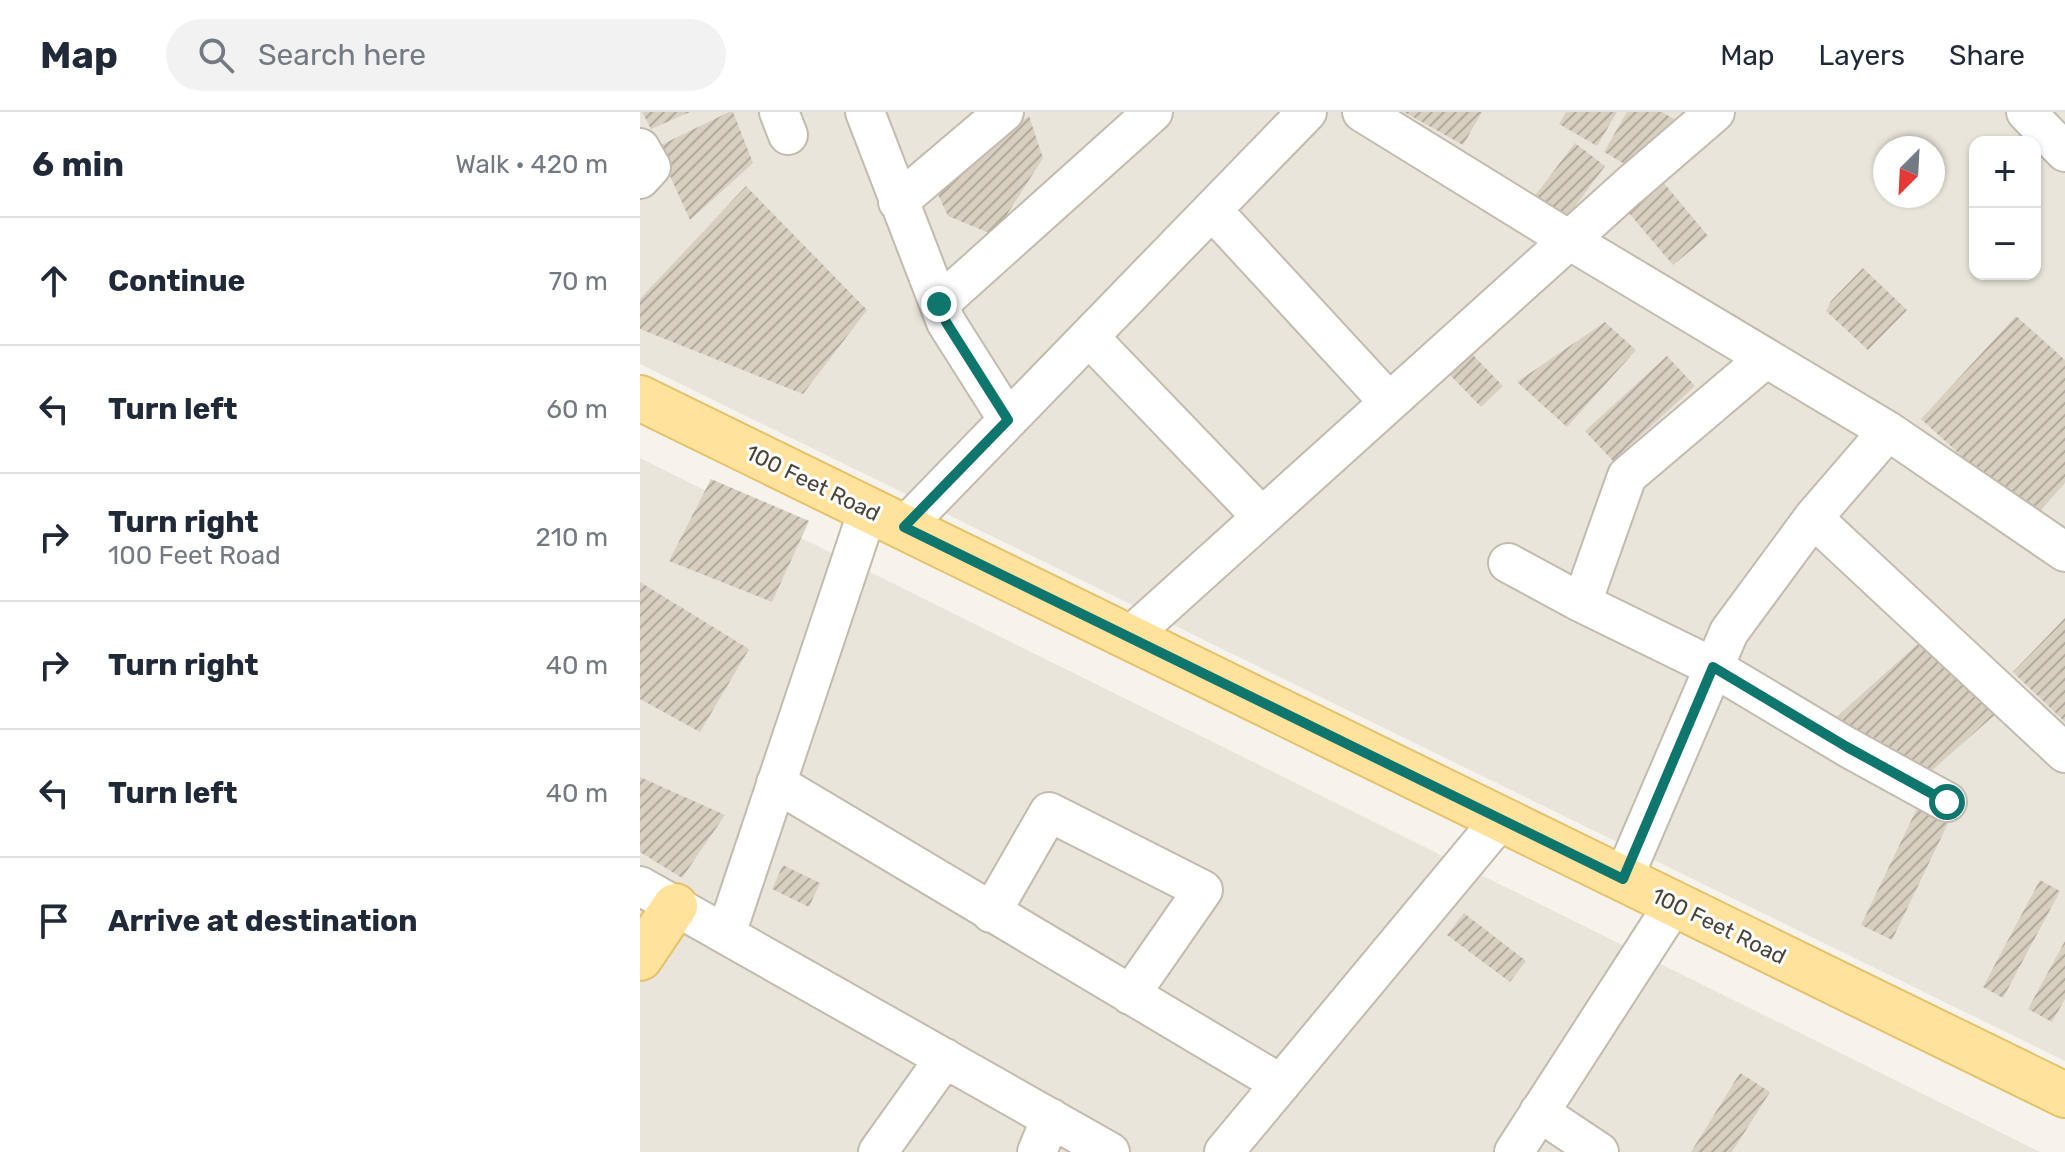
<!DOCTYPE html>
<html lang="en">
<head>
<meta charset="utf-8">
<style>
	:root { --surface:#fff; --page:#f2f2f3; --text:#1f2937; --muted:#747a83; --line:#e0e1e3 }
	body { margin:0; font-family:Rubik,sans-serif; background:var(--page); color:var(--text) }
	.controls { position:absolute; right:24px; top:24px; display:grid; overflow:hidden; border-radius:16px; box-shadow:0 2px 6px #0004 }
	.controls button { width:72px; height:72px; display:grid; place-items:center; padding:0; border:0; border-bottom:2px solid var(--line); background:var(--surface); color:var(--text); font:40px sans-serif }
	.compass { position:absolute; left:1233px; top:24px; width:72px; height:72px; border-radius:50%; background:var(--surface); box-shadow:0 2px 6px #0004; rotate:204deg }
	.stop { position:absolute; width:24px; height:24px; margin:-18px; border:6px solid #0f766e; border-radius:50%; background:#fff }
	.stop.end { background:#0f766e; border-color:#fff; box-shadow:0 2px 8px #0008 }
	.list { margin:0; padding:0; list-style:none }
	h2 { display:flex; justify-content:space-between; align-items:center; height:104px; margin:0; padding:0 32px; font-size:34px }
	h2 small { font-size:26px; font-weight:400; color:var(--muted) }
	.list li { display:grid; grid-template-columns:52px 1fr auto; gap:24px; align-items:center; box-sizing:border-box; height:128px; padding:0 32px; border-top:2px solid var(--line) }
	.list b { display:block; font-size:30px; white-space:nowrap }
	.list p { margin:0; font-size:26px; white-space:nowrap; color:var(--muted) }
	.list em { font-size:26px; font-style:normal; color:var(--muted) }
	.icon { flex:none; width:44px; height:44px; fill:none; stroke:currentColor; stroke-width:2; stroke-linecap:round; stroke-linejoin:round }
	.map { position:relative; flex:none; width:1425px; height:1040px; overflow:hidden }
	header { display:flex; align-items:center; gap:48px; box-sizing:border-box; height:112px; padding:0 40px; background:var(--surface); border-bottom:2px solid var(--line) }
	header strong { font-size:38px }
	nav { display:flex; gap:44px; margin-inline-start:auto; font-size:28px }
	.search { width:560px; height:72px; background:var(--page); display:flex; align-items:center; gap:20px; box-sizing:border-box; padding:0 28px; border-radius:44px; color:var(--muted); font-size:30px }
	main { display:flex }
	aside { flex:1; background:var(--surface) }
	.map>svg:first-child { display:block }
	.residential { fill:#eae5da; fill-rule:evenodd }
	.building { fill:url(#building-hatch) }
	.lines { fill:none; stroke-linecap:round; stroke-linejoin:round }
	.minor-casing { stroke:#c2bbae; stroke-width:42 }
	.major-casing { stroke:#e6c16a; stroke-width:48 }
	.minor { stroke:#fff; stroke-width:38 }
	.major { stroke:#ffe39c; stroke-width:44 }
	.route { stroke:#0f766e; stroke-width:10 }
	.labels { text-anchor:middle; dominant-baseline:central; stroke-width:6; stroke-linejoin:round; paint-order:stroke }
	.street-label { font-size:22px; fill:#4b4439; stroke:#fff }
</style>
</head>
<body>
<header>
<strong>Map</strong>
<div class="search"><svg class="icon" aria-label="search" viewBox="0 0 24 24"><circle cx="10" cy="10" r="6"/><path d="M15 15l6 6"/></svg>Search here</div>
<nav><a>Map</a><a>Layers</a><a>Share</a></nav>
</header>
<main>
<aside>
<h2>6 min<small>Walk · 420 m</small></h2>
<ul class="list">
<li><svg class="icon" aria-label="ahead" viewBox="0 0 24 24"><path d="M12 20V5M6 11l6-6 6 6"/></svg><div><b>Continue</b></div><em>70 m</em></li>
<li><svg class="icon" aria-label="left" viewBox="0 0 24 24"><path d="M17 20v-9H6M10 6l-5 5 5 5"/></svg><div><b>Turn left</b></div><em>60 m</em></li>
<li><svg class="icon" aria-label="right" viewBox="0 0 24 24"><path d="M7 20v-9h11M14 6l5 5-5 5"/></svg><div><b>Turn right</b><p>100 Feet Road</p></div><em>210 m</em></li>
<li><svg class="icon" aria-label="right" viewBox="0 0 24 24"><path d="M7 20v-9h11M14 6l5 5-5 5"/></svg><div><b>Turn right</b></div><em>40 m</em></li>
<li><svg class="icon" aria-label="left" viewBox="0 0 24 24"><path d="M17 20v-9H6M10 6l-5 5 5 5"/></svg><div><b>Turn left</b></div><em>40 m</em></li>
<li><svg class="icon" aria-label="arrive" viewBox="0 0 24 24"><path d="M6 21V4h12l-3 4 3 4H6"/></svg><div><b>Arrive at destination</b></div></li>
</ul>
</aside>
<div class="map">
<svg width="1425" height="1040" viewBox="0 0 1425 1040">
	<defs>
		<pattern id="building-hatch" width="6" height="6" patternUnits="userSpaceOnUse" patternTransform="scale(2)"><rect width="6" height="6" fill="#d8cfc1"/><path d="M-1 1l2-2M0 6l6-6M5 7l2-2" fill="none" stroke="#b1aa9e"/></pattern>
	</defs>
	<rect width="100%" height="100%" fill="#f6f3ec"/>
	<!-- residential -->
	<path class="residential" d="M0,0H1425V949L0,252ZM1335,30H1395V162H1335ZM1245,36H1293V84H1245Z
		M0,346L1400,1040H0Z"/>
	<!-- building -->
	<path class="building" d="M2,0H50L11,17Z
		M89,0H93L113,51L50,108L17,35Z
		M764,0H842L823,33Z
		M926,0H977L957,34L919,12Z
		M987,0H1022L1034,7L1002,62L964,40Z
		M389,4L403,46L354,123L308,104L295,76Z
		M935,31L965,54L925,108L894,85Z
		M1023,70L1068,124L1033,153L988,100Z
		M106,74L227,198L163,282L0,217V187Z
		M1223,156L1267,198L1228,238L1186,199L1191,189Z
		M1376,204L1425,248V371L1392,408L1281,307Z
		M965,210L996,238L927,315L877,270Z
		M832,242L863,274L841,295L810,263Z
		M1027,244L1055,274L973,349L945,319Z
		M71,367L169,409L132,490L29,449Z
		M0,470L109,537L60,620L0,587Z
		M1425,506V610L1373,560Z
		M1289,522L1358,600L1288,662L1193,608Z
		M0,665L85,703L42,766L0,740Z
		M1281,688L1312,703L1252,828L1221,813Z
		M143,753L180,771L169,795L132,777Z
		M1400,768L1420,779L1363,886L1343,875Z
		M824,801L886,849L870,870L807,823Z
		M1425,829V887L1412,910L1388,897Z
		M1100,961L1130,980L1092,1040H1051Z"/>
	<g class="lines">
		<defs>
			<path id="minor" d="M139,0L148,23
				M225,0L306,210L368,308
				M722,0L929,128L1248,319
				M1386,0L1425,40
				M0,36L11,55L0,67
				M258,90L364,0
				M572,98L749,290
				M299,192L513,0
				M449,225L622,405
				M264,415L667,0
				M1425,440L1248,319L1173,406L1425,641
				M868,451L942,491L1073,555L1207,635L1307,690
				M942,491L987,364L1126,246
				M489,525L988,75L1075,0
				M136,671L641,972
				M983,767L1089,520L1173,406
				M0,774L470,1040
				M351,801L409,700L563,778L490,883
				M86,822L228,398
				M899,1000L959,1040
				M238,1040L305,946
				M397,1040L411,1006
				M584,1040L861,707
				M874,1040L1034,792"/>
			<path id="major" d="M0,286L1425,983
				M0,846L35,794"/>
		</defs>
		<!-- minor casing -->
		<use href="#minor" class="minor-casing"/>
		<!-- major casing -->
		<use href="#major" class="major-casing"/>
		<!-- minor -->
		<use href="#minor" class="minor"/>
		<!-- major -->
		<use href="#major" class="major"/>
	</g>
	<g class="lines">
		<!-- route -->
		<path class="route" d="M299,192L306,210L368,308L264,415L983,767L1073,555L1207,635L1307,690"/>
	</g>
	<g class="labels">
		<!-- street labels -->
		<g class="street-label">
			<text transform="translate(173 371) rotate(26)">100 Feet Road</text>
			<text transform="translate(1079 814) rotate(26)">100 Feet Road</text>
		</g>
	</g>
</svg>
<div class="controls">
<button>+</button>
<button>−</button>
</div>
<svg class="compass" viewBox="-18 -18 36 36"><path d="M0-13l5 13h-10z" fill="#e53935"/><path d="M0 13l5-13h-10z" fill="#747a83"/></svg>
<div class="stop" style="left:1307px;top:690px"></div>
<div class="stop end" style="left:299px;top:192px"></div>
</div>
</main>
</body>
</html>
